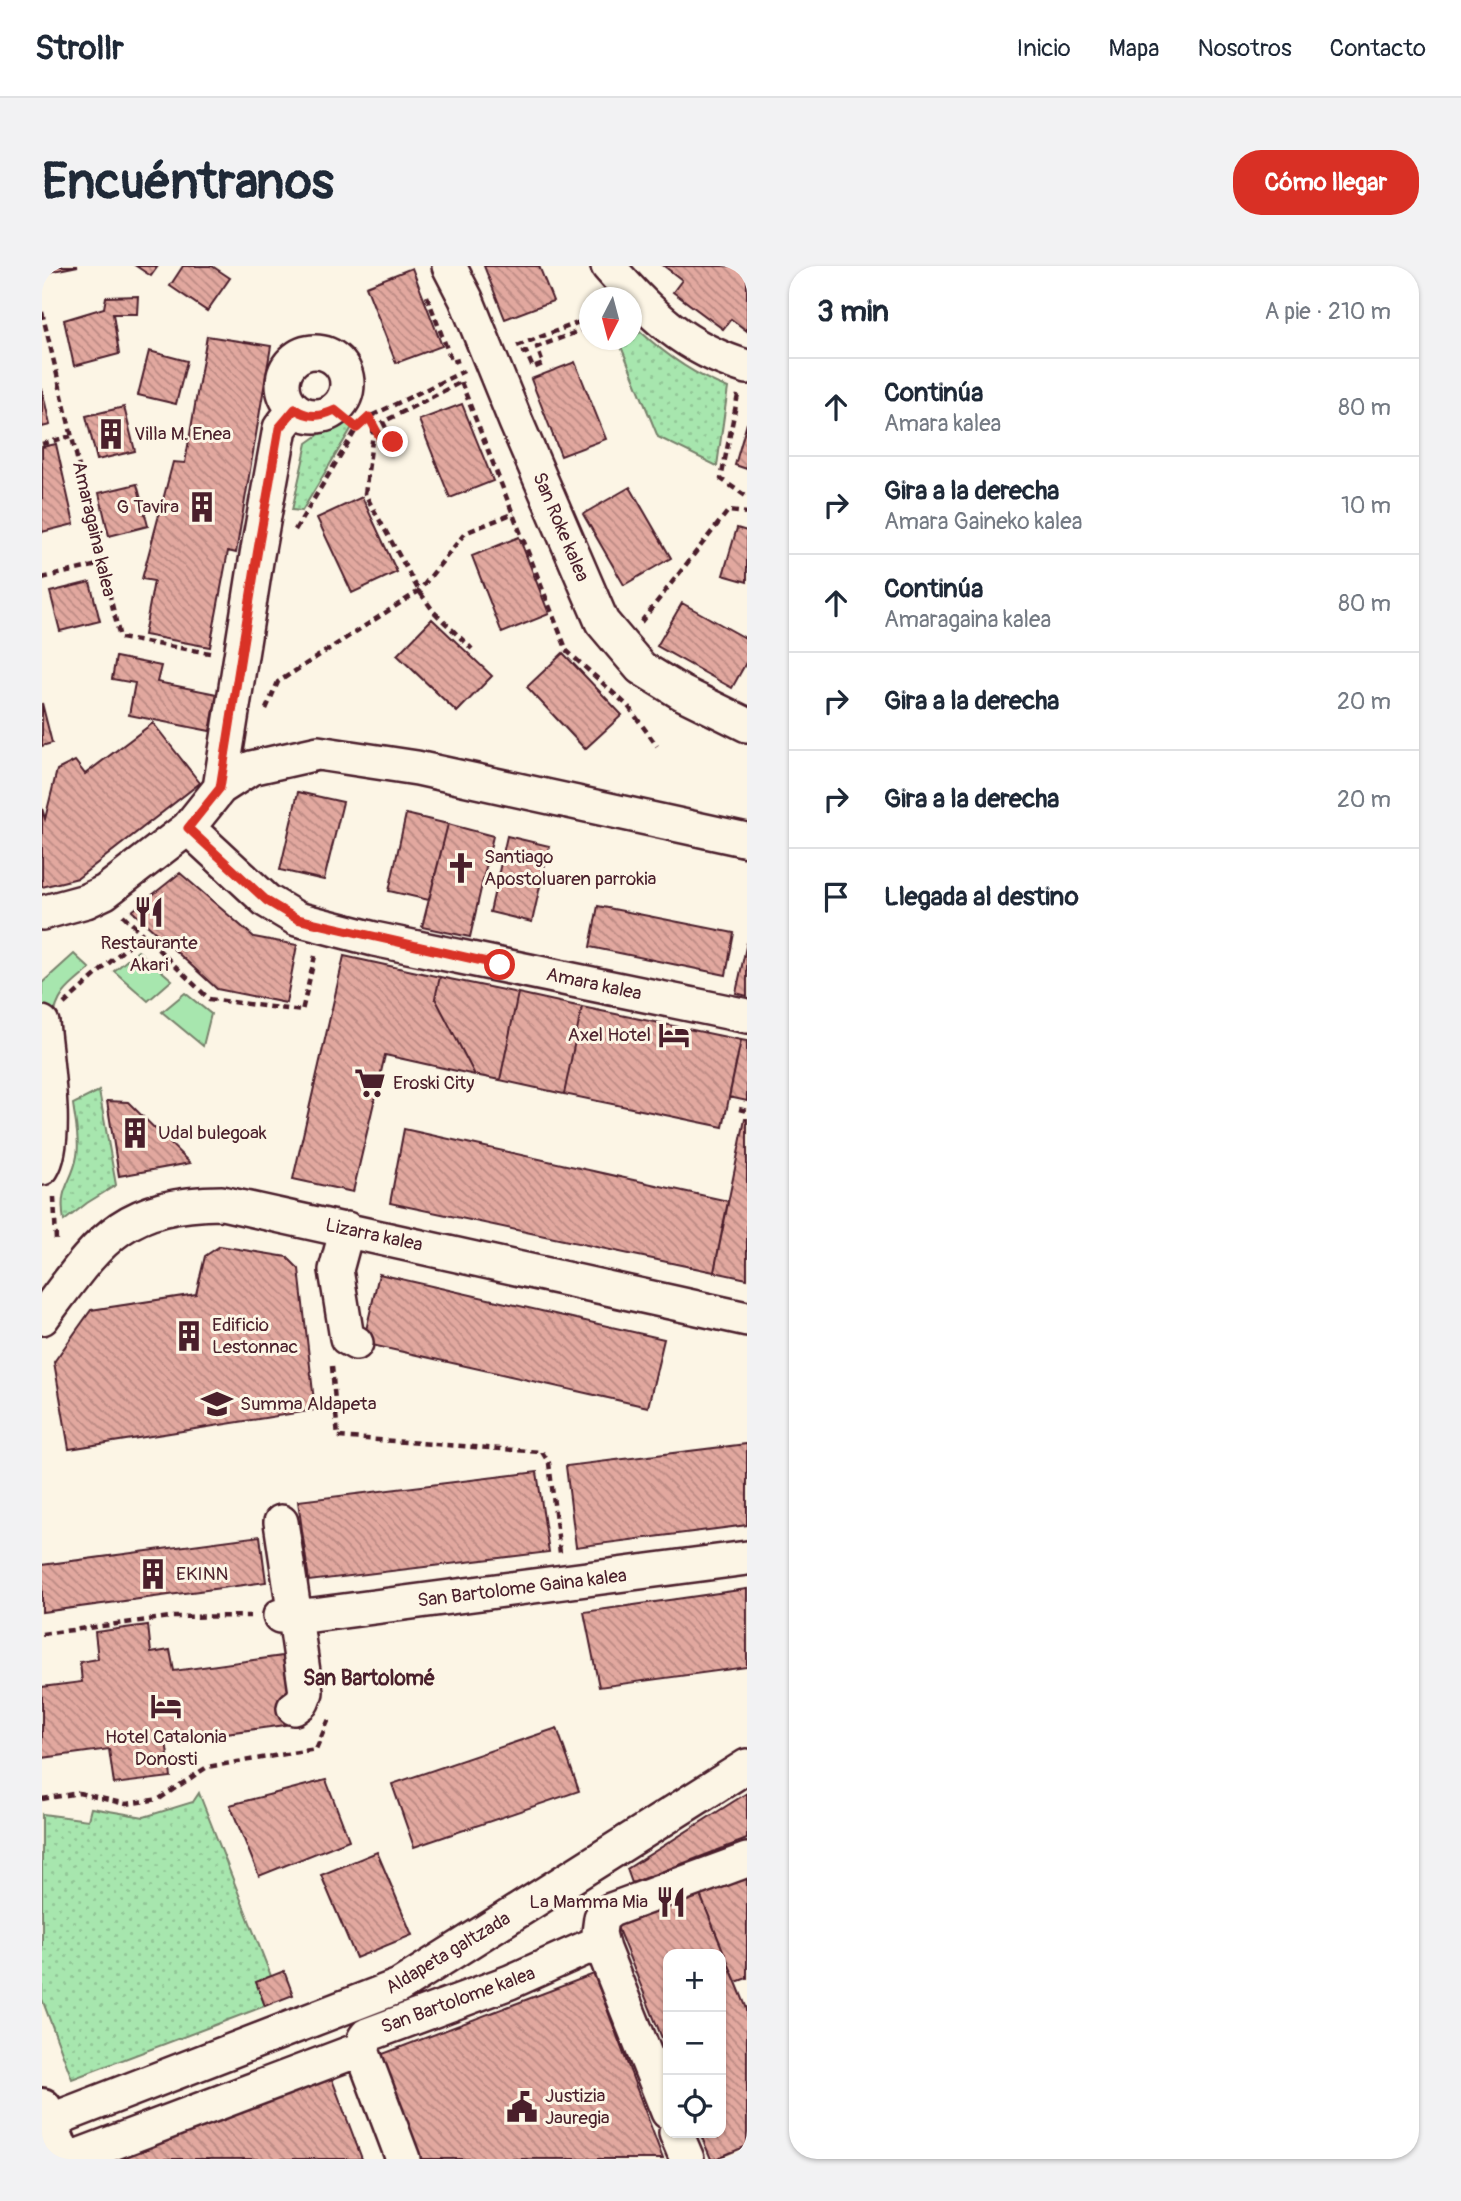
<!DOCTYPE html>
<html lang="es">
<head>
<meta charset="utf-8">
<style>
	:root { --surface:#fff; --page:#f2f2f3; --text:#1f2937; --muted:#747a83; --line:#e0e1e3; --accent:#d93025 }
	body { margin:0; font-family:Pangolin,sans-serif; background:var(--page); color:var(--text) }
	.controls { position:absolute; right:21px; bottom:21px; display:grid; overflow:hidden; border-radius:14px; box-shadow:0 2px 5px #0004 }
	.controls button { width:63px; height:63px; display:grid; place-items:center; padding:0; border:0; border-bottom:2px solid var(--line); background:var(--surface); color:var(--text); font:35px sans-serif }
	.compass { position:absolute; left:537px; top:21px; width:63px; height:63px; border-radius:50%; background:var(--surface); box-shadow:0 2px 5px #0004; rotate:186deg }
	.stop { position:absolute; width:21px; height:21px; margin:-16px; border:5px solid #d93025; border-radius:50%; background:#fff }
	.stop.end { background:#d93025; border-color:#fff; box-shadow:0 2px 7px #0008 }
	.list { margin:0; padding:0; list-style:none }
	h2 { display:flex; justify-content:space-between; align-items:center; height:91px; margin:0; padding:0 28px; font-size:30px }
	h2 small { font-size:23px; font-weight:400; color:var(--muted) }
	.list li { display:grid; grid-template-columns:46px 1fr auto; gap:21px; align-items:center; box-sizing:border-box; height:98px; padding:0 28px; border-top:2px solid var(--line) }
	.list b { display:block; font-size:26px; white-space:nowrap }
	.list p { margin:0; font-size:23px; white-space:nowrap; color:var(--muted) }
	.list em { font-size:23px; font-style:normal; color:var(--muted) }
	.icon { flex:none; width:38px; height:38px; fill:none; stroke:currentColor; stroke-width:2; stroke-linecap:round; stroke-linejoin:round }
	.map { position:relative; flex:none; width:705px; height:1893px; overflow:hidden; border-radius:28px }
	header { display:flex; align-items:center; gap:42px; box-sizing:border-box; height:98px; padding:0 35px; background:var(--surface); border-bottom:2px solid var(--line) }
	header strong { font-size:33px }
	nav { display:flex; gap:38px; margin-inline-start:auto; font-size:24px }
	.intro { display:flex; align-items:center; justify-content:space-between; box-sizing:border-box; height:168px; padding:0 42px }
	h1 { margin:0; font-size:49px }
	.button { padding:18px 32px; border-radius:28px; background:var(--accent); color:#fff; font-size:24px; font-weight:700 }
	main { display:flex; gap:42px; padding:0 42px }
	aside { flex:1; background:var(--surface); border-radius:28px; box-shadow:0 2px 5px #0004 }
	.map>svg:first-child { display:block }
	.grass { fill:url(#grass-dots); stroke:#78826c; stroke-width:2 }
	.garden { fill:#a7e6ae; stroke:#78826c; stroke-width:2 }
	.building { fill:url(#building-back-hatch); stroke:#4a1f2b; stroke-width:2 }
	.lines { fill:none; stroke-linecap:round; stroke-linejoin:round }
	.minor-casing { stroke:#4a1f2b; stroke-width:38 }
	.major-casing { stroke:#4a1f2b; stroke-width:44 }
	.path { stroke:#4a1f2b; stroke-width:4.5; stroke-dasharray:7 5; stroke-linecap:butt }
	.minor { stroke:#fcf5e5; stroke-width:33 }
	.major { stroke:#fcf5e5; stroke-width:38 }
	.route { stroke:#d93025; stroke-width:9 }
	.labels { text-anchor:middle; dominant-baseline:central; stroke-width:6; stroke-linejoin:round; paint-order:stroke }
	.poi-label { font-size:19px; fill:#4a1f2b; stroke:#fcf5e5; text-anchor:start }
	.street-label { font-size:19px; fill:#4a1f2b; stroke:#fcf5e5 }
	.neighbourhood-label { font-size:21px; font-weight:bold; fill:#4a1f2b; stroke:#fcf5e5 }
</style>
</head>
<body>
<header>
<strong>Strollr</strong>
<nav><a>Inicio</a><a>Mapa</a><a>Nosotros</a><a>Contacto</a></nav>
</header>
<div class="intro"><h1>Encuéntranos</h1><a class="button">Cómo llegar</a></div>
<main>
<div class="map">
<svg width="705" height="1893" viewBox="0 0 705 1893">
	<defs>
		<pattern id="grass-dots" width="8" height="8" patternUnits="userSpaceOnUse" patternTransform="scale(1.75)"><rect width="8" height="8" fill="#a7e6ae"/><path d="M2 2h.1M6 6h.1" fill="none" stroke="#91c596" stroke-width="1.8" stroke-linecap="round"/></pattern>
		<pattern id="building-back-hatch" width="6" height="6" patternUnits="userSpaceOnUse" patternTransform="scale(1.75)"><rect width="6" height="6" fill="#e2a89f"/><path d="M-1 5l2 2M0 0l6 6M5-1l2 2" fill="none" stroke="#b98882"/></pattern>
	</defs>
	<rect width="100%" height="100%" fill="#fcf5e5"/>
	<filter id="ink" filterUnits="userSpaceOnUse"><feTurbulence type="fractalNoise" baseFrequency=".0143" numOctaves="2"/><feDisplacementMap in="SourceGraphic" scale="14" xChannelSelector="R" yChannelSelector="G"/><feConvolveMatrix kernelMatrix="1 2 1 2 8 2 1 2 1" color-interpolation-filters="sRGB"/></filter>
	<g filter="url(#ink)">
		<!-- grass -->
		<path class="grass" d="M599,66C625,90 652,109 686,122L675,200L616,171L578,78L590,74V71Z
			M302,151L312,158L260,245L250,244L265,177Z
			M57,825L74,919L45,937L22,955C16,919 30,919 35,890C38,874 33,854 31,838Z
			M157,1527L229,1710L214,1716L223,1740L30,1813L0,1733V1548L46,1554L49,1542L102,1551L151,1536Z"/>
		<!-- garden -->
		<path class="garden" d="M96,685L130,714L106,735L72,705Z
			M32,688L48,703C28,720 15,727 11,755H0V717Z
			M143,727L169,748L161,780L120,746Z"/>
		<!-- building -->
		<path class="building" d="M4,0H36L6,6Z
			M94,0H116L109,10Z
			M141,0H170L188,12L165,45L128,20Z
			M442,0H497L511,35L463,53Z
			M622,0H699L705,5V65L689,53L681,63L631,26L640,14Z
			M370,2L400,80L354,97L324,20Z
			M96,30L95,48H71L77,88L32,100L22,54L62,42L64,31Z
			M165,70L229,80L194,287L186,285L168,381L102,369L112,315L100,313L131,196L143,197Z
			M107,85L145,95L134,138L96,129Z
			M533,96L564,173L519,190L489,113Z
			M0,123L8,159L0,161Z
			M420,138L451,215L408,232L377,154Z
			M82,141L93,185L55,194L44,150Z
			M705,157V203L693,199Z
			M14,178L32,258L0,266V181Z
			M95,218L106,260L67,270L57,227Z
			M588,221L629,292L582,319L541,248Z
			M320,231L355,306L310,327L275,252Z
			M695,262L705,265V316L681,309Z
			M477,271L507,348L460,367L430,290Z
			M48,316L58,355L18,365L8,326Z
			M640,337L705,373V395L690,422L615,380Z
			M390,353L450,410L415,446L355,389Z
			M521,387L580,449L543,483L485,421Z
			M74,391L119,400L115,416L175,428L168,465L87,449L93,417L70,413Z
			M0,437L10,477L0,480Z
			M111,457L158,517L36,612L0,621V542L3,553L15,504L33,495L43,508Z
			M256,526L301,536L282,614L238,604Z
			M364,548L406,558L387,634L347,625Z
			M406,558L451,570L428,671L380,661Z
			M465,570L507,580L490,656L448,646Z
			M138,607L212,671L255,679L244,737L175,723L90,645Z
			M556,640L692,667L684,709L548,681Z
			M705,676V730L694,727Z
			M302,690L398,711L393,732L433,809L343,789L311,926L251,913Z
			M398,711L476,727L458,814L433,809L393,732Z
			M476,727L540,741L522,828L458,814Z
			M540,741L699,774L681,861L522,828Z
			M699,774L705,775V835L687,831Z
			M65,835L86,836L148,897L77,910Z
			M703,853H705V1013L672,1006Z
			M362,863L686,935L672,1006L348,937Z
			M178,980L245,991L257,1003L273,1144L27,1183L12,1096L49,1044L154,1028L163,990Z
			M337,1008L622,1073L606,1141L321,1077Z
			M705,1178V1259L534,1281L524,1200Z
			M495,1206L507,1286L267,1315L256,1235Z
			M218,1270L224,1316L0,1346V1299Z
			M705,1323V1401L557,1421L542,1346Z
			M106,1359L109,1387L128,1384L132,1405L241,1390L251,1458L124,1475L129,1511L72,1518L67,1483L0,1492V1421L40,1416L38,1396L56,1393L53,1366Z
			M515,1462L537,1525L372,1581L350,1518Z
			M284,1514L307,1574L217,1610L188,1539Z
			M705,1527V1573L590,1617L585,1603Z
			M335,1586L370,1669L314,1692L279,1609Z
			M705,1608V1712L694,1716L657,1626Z
			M657,1626L705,1743V1880L673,1893H669L658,1867H679V1688H626V1787L574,1658Z
			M242,1705L251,1729L223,1740L214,1716Z
			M552,1708L621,1893H378L338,1789Z
			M288,1808L320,1893H66Z"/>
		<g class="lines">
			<defs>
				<path id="minor" d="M407,0L424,33L474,156L560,356L599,402L640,427L705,459
					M566,0C607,47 643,83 705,101
					M241 118a32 32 0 1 1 64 0a32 32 0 1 1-64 0Z
					M178,522L215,289L238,162L253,143
					M146,562L225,635L255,653L332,673L705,750
					M0,647L44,635L63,626L146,562L178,522L209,502L276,487L375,502L705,574
					M0,902C17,876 3,790 0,757
					M305,963L294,1004L305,1072L314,1077
					M0,1052C57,976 77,938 180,937L705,1053
					M239,1256L264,1426L260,1436L252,1442
					M238,1350L271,1349L705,1292
					M626,1846L561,1683L557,1667L559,1652L569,1644L705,1594
					M0,1858L357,1720L705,1500
					M634,1867L645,1893
					M28,1893L311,1786L321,1787
					M361,1893L321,1787L322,1773L325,1769L468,1716L544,1682L561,1683"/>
				<path id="major" d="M0,1842L20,1893"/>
			</defs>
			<!-- minor casing -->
			<use href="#minor" class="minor-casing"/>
			<!-- major casing -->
			<use href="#major" class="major-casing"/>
			<!-- path -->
			<path class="path" d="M385,30L410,96L417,94
				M0,46L78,372L168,387
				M475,80L548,52
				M480,87L484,86L491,102L501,98L495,81L548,61
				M419,116L525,385L586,440L615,480
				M696,129L679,213L705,231
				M293,144L315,162L327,151L422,105
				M327,151L332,160L323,228L377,325L392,346L430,383
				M333,161L343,181L351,176L341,156L419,116
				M0,178L29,170
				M253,264L315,162
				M0,312L60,298
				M599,356L686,245L705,247
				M224,443L236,416L377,325L423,267L472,247
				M81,649L167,733L260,745L273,690
				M22,738L99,668
				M697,843L705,845
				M12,931L14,975
				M290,1100L296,1171L500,1186L507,1197L518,1287
				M0,1368L128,1351L208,1350
				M0,1533L37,1527L84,1538L117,1533L165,1501L274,1483L287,1453"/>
			<!-- minor -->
			<use href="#minor" class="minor"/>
			<!-- major -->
			<use href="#major" class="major"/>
		</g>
	</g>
	<g class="lines" filter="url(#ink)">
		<!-- route -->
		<path class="route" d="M351,176L343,181L327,151L315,162L293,144C278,151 267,152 253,143L237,162L215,289L178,522L146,562L225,635L255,653L458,699"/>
	</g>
	<!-- icons -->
	<defs>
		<symbol id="building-bare" viewBox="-9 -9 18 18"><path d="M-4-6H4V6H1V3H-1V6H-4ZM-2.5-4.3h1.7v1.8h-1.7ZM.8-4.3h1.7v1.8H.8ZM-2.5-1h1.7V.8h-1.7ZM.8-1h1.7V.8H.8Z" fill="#4a1f2b" stroke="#fcf5e5" stroke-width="2.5" paint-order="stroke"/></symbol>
		<symbol id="church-bare" viewBox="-9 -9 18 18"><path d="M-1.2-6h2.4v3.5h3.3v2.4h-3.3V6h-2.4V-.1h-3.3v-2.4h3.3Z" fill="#4a1f2b" stroke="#fcf5e5" stroke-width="2.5" paint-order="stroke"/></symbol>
		<symbol id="restaurant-bare" viewBox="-9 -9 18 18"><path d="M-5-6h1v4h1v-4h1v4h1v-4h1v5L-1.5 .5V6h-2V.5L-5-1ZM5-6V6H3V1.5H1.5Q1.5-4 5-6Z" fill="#4a1f2b" stroke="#fcf5e5" stroke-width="2.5" paint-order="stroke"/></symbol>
		<symbol id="hotel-bare" viewBox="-9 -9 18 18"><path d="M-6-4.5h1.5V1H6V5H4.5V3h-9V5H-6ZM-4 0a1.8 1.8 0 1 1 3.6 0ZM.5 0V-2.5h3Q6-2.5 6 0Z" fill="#4a1f2b" stroke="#fcf5e5" stroke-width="2.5" paint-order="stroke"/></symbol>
		<symbol id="supermarket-bare" viewBox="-9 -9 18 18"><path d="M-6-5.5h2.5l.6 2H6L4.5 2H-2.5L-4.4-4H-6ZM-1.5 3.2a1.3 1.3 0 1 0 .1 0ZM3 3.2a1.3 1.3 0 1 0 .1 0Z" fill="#4a1f2b" stroke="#fcf5e5" stroke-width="2.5" paint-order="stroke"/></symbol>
		<symbol id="school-bare" viewBox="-9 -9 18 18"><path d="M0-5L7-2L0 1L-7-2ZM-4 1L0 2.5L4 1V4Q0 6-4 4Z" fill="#4a1f2b" stroke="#fcf5e5" stroke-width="2.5" paint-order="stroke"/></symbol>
		<symbol id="civic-bare" viewBox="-9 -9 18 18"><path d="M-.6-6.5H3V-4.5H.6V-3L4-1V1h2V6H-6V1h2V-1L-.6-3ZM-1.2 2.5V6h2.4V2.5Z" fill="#4a1f2b" stroke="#fcf5e5" stroke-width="2.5" paint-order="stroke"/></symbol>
	</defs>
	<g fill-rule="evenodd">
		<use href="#building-bare" x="47" y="146" width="44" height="44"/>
		<use href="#building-bare" x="138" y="219" width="44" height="44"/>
		<use href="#church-bare" x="397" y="580" width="44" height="44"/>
		<use href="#restaurant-bare" x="85" y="624" width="44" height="44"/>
		<use href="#hotel-bare" x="610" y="747" width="44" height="44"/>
		<use href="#supermarket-bare" x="306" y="795" width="44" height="44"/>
		<use href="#building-bare" x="71" y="845" width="44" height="44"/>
		<use href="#building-bare" x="125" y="1048" width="44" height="44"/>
		<use href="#school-bare" x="153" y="1116" width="44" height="44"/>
		<use href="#building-bare" x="89" y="1286" width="44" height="44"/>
		<use href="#hotel-bare" x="102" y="1418" width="44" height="44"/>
		<use href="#restaurant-bare" x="607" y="1614" width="44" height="44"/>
		<use href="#civic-bare" x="458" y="1819" width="44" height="44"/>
	</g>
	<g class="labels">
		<!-- poi labels -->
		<g class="poi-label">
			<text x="92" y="168">Villa M. Enea</text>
			<text x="137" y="241" text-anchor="end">G Tavira</text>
			<text x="442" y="591">Santiago<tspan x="442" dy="22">Apostoluaren parrokia</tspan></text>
			<text x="107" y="677" text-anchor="middle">Restaurante<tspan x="107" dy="22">Akari</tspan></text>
			<text x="609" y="769" text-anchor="end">Axel Hotel</text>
			<text x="351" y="817">Eroski City</text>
			<text x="116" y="867">Udal bulegoak</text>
			<text x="170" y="1059">Edificio<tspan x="170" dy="22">Lestonnac</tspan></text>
			<text x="198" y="1138">Summa Aldapeta</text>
			<text x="134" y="1308">EKINN</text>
			<text x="124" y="1471" text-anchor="middle">Hotel Catalonia<tspan x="124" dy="22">Donosti</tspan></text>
			<text x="606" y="1636" text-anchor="end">La Mamma Mia</text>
			<text x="503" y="1830">Justizia<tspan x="503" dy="22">Jauregia</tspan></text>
		</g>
		<!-- street labels -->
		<g class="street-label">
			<text transform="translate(519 261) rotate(67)">San Roke kalea</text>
			<text transform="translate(52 263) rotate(77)">Amaragaina kalea</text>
			<text transform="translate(552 718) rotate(12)">Amara kalea</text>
			<text transform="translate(332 969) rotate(12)">Lizarra kalea</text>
			<text transform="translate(480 1322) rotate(-7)">San Bartolome Gaina kalea</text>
			<text transform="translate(406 1687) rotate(-31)">Aldapeta galtzada</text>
			<text transform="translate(416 1734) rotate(-20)">San Bartolome kalea</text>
		</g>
		<!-- neighbourhood labels -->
		<g class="neighbourhood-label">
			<text x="327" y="1412">San Bartolomé</text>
		</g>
	</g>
</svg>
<div class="controls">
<button>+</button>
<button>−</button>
<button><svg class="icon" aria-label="locate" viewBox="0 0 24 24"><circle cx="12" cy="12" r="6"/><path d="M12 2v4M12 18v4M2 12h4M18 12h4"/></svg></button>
</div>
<svg class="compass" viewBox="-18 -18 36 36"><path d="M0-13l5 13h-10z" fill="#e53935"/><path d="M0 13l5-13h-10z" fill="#747a83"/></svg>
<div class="stop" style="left:458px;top:699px"></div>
<div class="stop end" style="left:351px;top:176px"></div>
</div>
<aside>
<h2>3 min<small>A pie · 210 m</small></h2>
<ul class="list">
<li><svg class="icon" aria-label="ahead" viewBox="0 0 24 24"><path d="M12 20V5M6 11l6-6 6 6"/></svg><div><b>Continúa</b><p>Amara kalea</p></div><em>80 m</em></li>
<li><svg class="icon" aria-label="right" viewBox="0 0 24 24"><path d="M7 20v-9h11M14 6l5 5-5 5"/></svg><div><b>Gira a la derecha</b><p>Amara Gaineko kalea</p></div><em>10 m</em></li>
<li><svg class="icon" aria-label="ahead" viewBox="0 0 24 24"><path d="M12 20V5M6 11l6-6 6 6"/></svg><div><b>Continúa</b><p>Amaragaina kalea</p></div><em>80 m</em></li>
<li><svg class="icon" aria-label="right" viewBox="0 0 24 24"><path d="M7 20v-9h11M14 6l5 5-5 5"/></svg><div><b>Gira a la derecha</b></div><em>20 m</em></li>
<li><svg class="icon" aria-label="right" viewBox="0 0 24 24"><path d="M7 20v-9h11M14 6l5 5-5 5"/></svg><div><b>Gira a la derecha</b></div><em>20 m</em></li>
<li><svg class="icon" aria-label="arrive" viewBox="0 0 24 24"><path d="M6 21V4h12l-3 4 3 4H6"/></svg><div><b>Llegada al destino</b></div></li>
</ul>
</aside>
</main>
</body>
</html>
